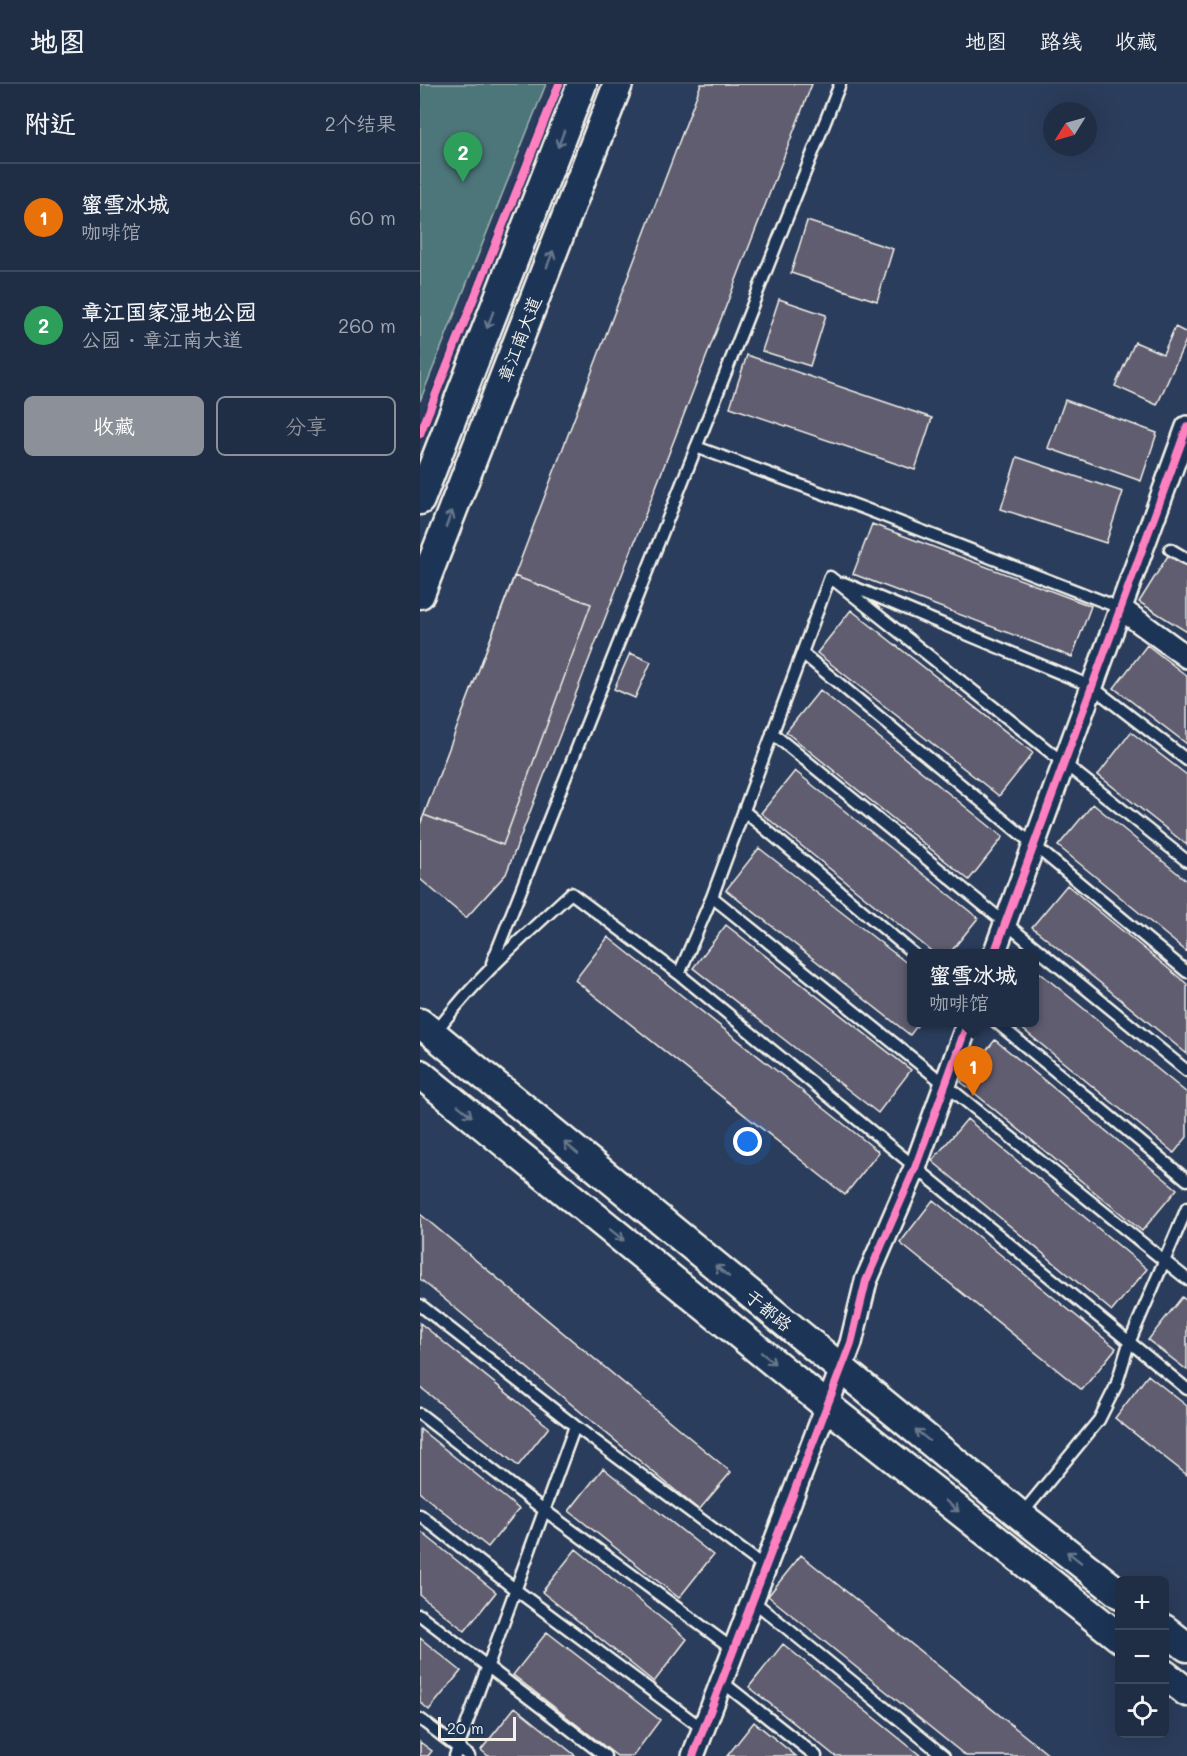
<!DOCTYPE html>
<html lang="zh">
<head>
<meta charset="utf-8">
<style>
	:root { --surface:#202e45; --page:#2d3a50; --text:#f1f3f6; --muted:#a2a8b3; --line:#3d4a5e; --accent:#8c9099 }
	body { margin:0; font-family:Mali,"LXGW WenKai TC",sans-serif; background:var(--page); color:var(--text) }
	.controls { position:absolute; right:18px; bottom:18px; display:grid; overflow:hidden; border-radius:9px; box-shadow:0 6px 24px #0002 }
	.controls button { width:54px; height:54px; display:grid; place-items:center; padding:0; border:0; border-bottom:2px solid var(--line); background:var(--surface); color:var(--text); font:30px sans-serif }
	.compass { position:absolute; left:623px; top:18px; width:54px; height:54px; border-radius:50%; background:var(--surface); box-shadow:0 6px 24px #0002; rotate:233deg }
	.scale { position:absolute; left:18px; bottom:15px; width:78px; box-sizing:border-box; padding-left:6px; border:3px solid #f4f1e8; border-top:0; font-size:16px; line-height:21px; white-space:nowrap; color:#f4f1e8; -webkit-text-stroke:4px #1d3557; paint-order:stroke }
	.you { position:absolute; left:328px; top:1058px; width:21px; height:21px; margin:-15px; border:4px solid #fff; border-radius:50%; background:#1a73e8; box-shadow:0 0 0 9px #1a73e833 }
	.badge { display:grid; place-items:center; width:39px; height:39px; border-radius:50%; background:var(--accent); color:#fff; font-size:20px; font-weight:700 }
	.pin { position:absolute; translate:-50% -50px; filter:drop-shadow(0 2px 3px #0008) }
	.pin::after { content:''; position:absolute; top:32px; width:21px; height:18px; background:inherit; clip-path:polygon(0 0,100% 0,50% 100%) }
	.popup { position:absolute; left:487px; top:865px; width:132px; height:78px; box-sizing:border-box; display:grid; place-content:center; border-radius:9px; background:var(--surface); filter:drop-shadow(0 2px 4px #0005); font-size:20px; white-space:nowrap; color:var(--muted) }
	.popup b { font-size:22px; color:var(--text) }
	.popup::after { content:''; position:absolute; left:50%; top:100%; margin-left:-12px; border:12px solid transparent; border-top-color:var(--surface) }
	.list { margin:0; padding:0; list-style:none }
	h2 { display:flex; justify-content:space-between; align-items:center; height:78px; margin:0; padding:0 24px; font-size:26px }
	h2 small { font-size:20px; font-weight:400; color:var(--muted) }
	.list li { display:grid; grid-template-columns:39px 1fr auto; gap:18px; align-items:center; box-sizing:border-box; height:108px; padding:0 24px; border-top:2px solid var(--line) }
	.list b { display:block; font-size:22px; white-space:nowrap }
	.list p { margin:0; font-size:20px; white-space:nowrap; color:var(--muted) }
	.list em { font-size:20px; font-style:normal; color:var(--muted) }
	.actions { display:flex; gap:12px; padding:18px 24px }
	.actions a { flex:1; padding:14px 0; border:2px solid var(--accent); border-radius:9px; text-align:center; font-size:21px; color:var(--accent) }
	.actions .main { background:var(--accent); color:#fff }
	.icon { flex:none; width:33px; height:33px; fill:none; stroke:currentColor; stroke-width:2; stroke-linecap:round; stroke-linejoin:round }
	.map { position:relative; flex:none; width:767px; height:1672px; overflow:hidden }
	header { display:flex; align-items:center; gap:36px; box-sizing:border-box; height:84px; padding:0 30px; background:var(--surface); border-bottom:2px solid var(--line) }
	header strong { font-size:28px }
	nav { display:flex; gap:33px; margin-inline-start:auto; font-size:21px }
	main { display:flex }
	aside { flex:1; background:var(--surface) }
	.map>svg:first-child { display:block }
	.green { fill:#4e767a; stroke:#a1b4b1; stroke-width:1.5 }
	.building { fill:#615d71; stroke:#f4f1e8; stroke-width:1.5 }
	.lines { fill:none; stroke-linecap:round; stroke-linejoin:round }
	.lane-casing { stroke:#f4f1e8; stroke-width:15 }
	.street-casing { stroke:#f4f1e8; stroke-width:26 }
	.secondary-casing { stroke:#f4f1e8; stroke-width:33 }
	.lane { stroke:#1d3557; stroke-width:10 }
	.street { stroke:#1d3557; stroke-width:21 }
	.secondary { stroke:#1d3557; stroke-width:28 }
	.cycleway-casing { stroke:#1d3557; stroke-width:11 }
	.cycleway { stroke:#ff80c0; stroke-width:8 }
	.oneway { stroke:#68778a }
	.labels { text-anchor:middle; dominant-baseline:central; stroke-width:4.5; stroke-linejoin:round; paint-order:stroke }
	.street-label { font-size:18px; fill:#f4f1e8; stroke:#1d3557 }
</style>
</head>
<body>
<header>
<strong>地图</strong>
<nav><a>地图</a><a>路线</a><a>收藏</a></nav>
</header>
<main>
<aside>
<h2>附近<small>2个结果</small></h2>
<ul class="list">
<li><span class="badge" style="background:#e8710a">1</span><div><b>蜜雪冰城</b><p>咖啡馆</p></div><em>60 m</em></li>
<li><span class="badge" style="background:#2e9e5b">2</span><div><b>章江国家湿地公园</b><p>公园 · 章江南大道</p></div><em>260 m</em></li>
</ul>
<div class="actions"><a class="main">收藏</a><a>分享</a></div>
</aside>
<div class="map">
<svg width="767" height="1672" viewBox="0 0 767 1672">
	<rect width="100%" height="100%" fill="#2b3d5c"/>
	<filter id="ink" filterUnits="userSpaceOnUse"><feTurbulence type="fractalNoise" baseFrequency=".0167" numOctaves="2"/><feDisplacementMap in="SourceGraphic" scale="12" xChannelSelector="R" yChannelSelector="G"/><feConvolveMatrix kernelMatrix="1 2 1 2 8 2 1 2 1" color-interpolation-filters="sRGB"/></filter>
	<g filter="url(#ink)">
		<!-- green -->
		<path class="green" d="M0,0H126L0,317Z"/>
		<!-- building -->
		<path class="building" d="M281,0H392L86,790L46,834L0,795V741Z
			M387,137L473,165L457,217L371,189Z
			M359,215L406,231L390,282L342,267Z
			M755,243L767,249V254L737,321L695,302L715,258L743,270Z
			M327,271L512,334L495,386L310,323Z
			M645,316L737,349L721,397L628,364Z
			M597,373L703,408L686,459L581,425Z
			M452,440L671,522L652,573L433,490Z
			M749,470L767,481V548L719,518Z
			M94,492L171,520L83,761L4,731Z
			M431,526L613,669L579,712L397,569Z
			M727,561L767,592V660L694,604Z
			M210,569L231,578L215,614L194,605Z
			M400,606L583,753L549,796L366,648Z
			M711,648L767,691V761L678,691Z
			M375,687L558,834L529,870H515L341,729Z
			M673,720L767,797V868L638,762Z
			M339,764L492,883V938H500L490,951L306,806Z
			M647,801L767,900V970L612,843Z
			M306,841L491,986L458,1029L273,884Z
			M188,853L459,1068L425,1111L155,896Z
			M614,884L767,1009V1053L754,1069L594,938H614Z
			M575,956L757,1105L722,1147L541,998Z
			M547,1035L727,1185L692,1227L512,1077Z
			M513,1116L696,1264L662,1306L480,1159Z
			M0,1130L311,1388L279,1426L0,1195Z
			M762,1213L767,1217V1286L728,1256Z
			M0,1239L129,1343L98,1382L0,1303Z
			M728,1291L767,1322V1391L695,1334Z
			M0,1345L99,1425L68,1463L0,1409Z
			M183,1384L293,1471L259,1514L149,1427Z
			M0,1447L76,1508L45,1547L0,1511Z
			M156,1465L267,1555L234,1598L122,1508Z
			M381,1471L630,1672H546L348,1512Z
			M127,1548L240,1636L213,1672H197L93,1591Z
			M0,1554L41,1587L9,1626L0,1618Z
			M363,1560L501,1672H415L329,1603Z
			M95,1623L156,1672H68L61,1666Z
			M334,1638L376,1672H307Z
			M0,1658L12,1667L8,1672H0Z"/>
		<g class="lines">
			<defs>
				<path id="lane" d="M276,363L443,424L700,524
					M750,465L767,475
					M410,493L767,777
					M424,499L671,602L767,676
					M382,569L767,888
					M352,649L767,987
					M324,727L494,870
					M292,813L767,1195
					M72,879L420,0
					M259,890L292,813L410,493
					M576,938L767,1096
					M15,949C55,895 102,854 151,809L259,890L767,1305
					M0,1221L155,1342L345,1483
					M0,1330L124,1426L313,1565
					M0,1431L96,1506L283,1645
					M601,1431L679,1336L696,1302L709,1259L767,1124
					M332,1516L524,1672
					M0,1531L185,1672
					M301,1597L396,1672
					M0,1635L49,1672
					M35,1672L155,1342"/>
				<path id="street" d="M700,524L767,573
					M574,870L767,343
					M273,1672L431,1259L446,1197L495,1084L548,938"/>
				<path id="secondary" d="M0,416L162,0
					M0,510L198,0
					M0,939L601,1432L700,1510
					M0,990L406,1321L700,1554
					M744,1545L767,1563
					M744,1590L767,1608"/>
			</defs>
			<!-- lane casing -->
			<use href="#lane" class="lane-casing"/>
			<!-- street casing -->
			<use href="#street" class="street-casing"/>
			<!-- secondary casing -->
			<use href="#secondary" class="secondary-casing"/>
			<!-- lane -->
			<use href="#lane" class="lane"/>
			<!-- street -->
			<use href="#street" class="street"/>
			<!-- secondary -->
			<use href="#secondary" class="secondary"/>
			<defs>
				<path id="cycleway" d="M0,350L139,0
					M574,870L767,343
					M273,1672L431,1259L446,1197L495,1084L548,938"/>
			</defs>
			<!-- cycleway casing -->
			<use href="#cycleway" class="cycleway-casing"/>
			<!-- cycleway -->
			<use href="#cycleway" class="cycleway"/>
		</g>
		<!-- one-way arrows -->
		<defs><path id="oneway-shaft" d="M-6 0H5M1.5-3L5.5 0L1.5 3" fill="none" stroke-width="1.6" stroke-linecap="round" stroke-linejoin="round" transform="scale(1.5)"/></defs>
		<g class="oneway">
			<use href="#oneway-shaft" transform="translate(141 55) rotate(111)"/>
			<use href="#oneway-shaft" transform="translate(130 175) rotate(-69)"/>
			<use href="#oneway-shaft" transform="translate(70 236) rotate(111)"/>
			<use href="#oneway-shaft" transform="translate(29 435) rotate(-69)"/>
			<use href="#oneway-shaft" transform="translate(45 1027) rotate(39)"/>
			<use href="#oneway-shaft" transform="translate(151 1064) rotate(-141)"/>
			<use href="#oneway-shaft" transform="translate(197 1151) rotate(39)"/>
			<use href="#oneway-shaft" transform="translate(302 1187) rotate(-141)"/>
			<use href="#oneway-shaft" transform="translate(348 1274) rotate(39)"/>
			<use href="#oneway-shaft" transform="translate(502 1351) rotate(-141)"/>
			<use href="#oneway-shaft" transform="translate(532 1422) rotate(39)"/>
			<use href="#oneway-shaft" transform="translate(654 1473) rotate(-142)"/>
		</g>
	</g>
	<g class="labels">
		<!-- street labels -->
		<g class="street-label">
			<text transform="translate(99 255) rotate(-69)">章江南大道</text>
			<text transform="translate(349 1226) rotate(39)">于都路</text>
		</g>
	</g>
</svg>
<div class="controls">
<button>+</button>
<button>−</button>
<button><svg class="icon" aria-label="locate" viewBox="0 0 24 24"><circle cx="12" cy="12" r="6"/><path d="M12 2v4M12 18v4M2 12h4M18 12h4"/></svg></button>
</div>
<svg class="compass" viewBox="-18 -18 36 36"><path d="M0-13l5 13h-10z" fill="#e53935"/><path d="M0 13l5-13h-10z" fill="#a2a8b3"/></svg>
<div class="scale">20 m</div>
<div class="you"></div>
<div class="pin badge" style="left:553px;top:1012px;background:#e8710a">1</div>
<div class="popup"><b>蜜雪冰城</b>咖啡馆</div>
<div class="pin badge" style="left:43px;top:98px;background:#2e9e5b">2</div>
</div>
</main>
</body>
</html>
